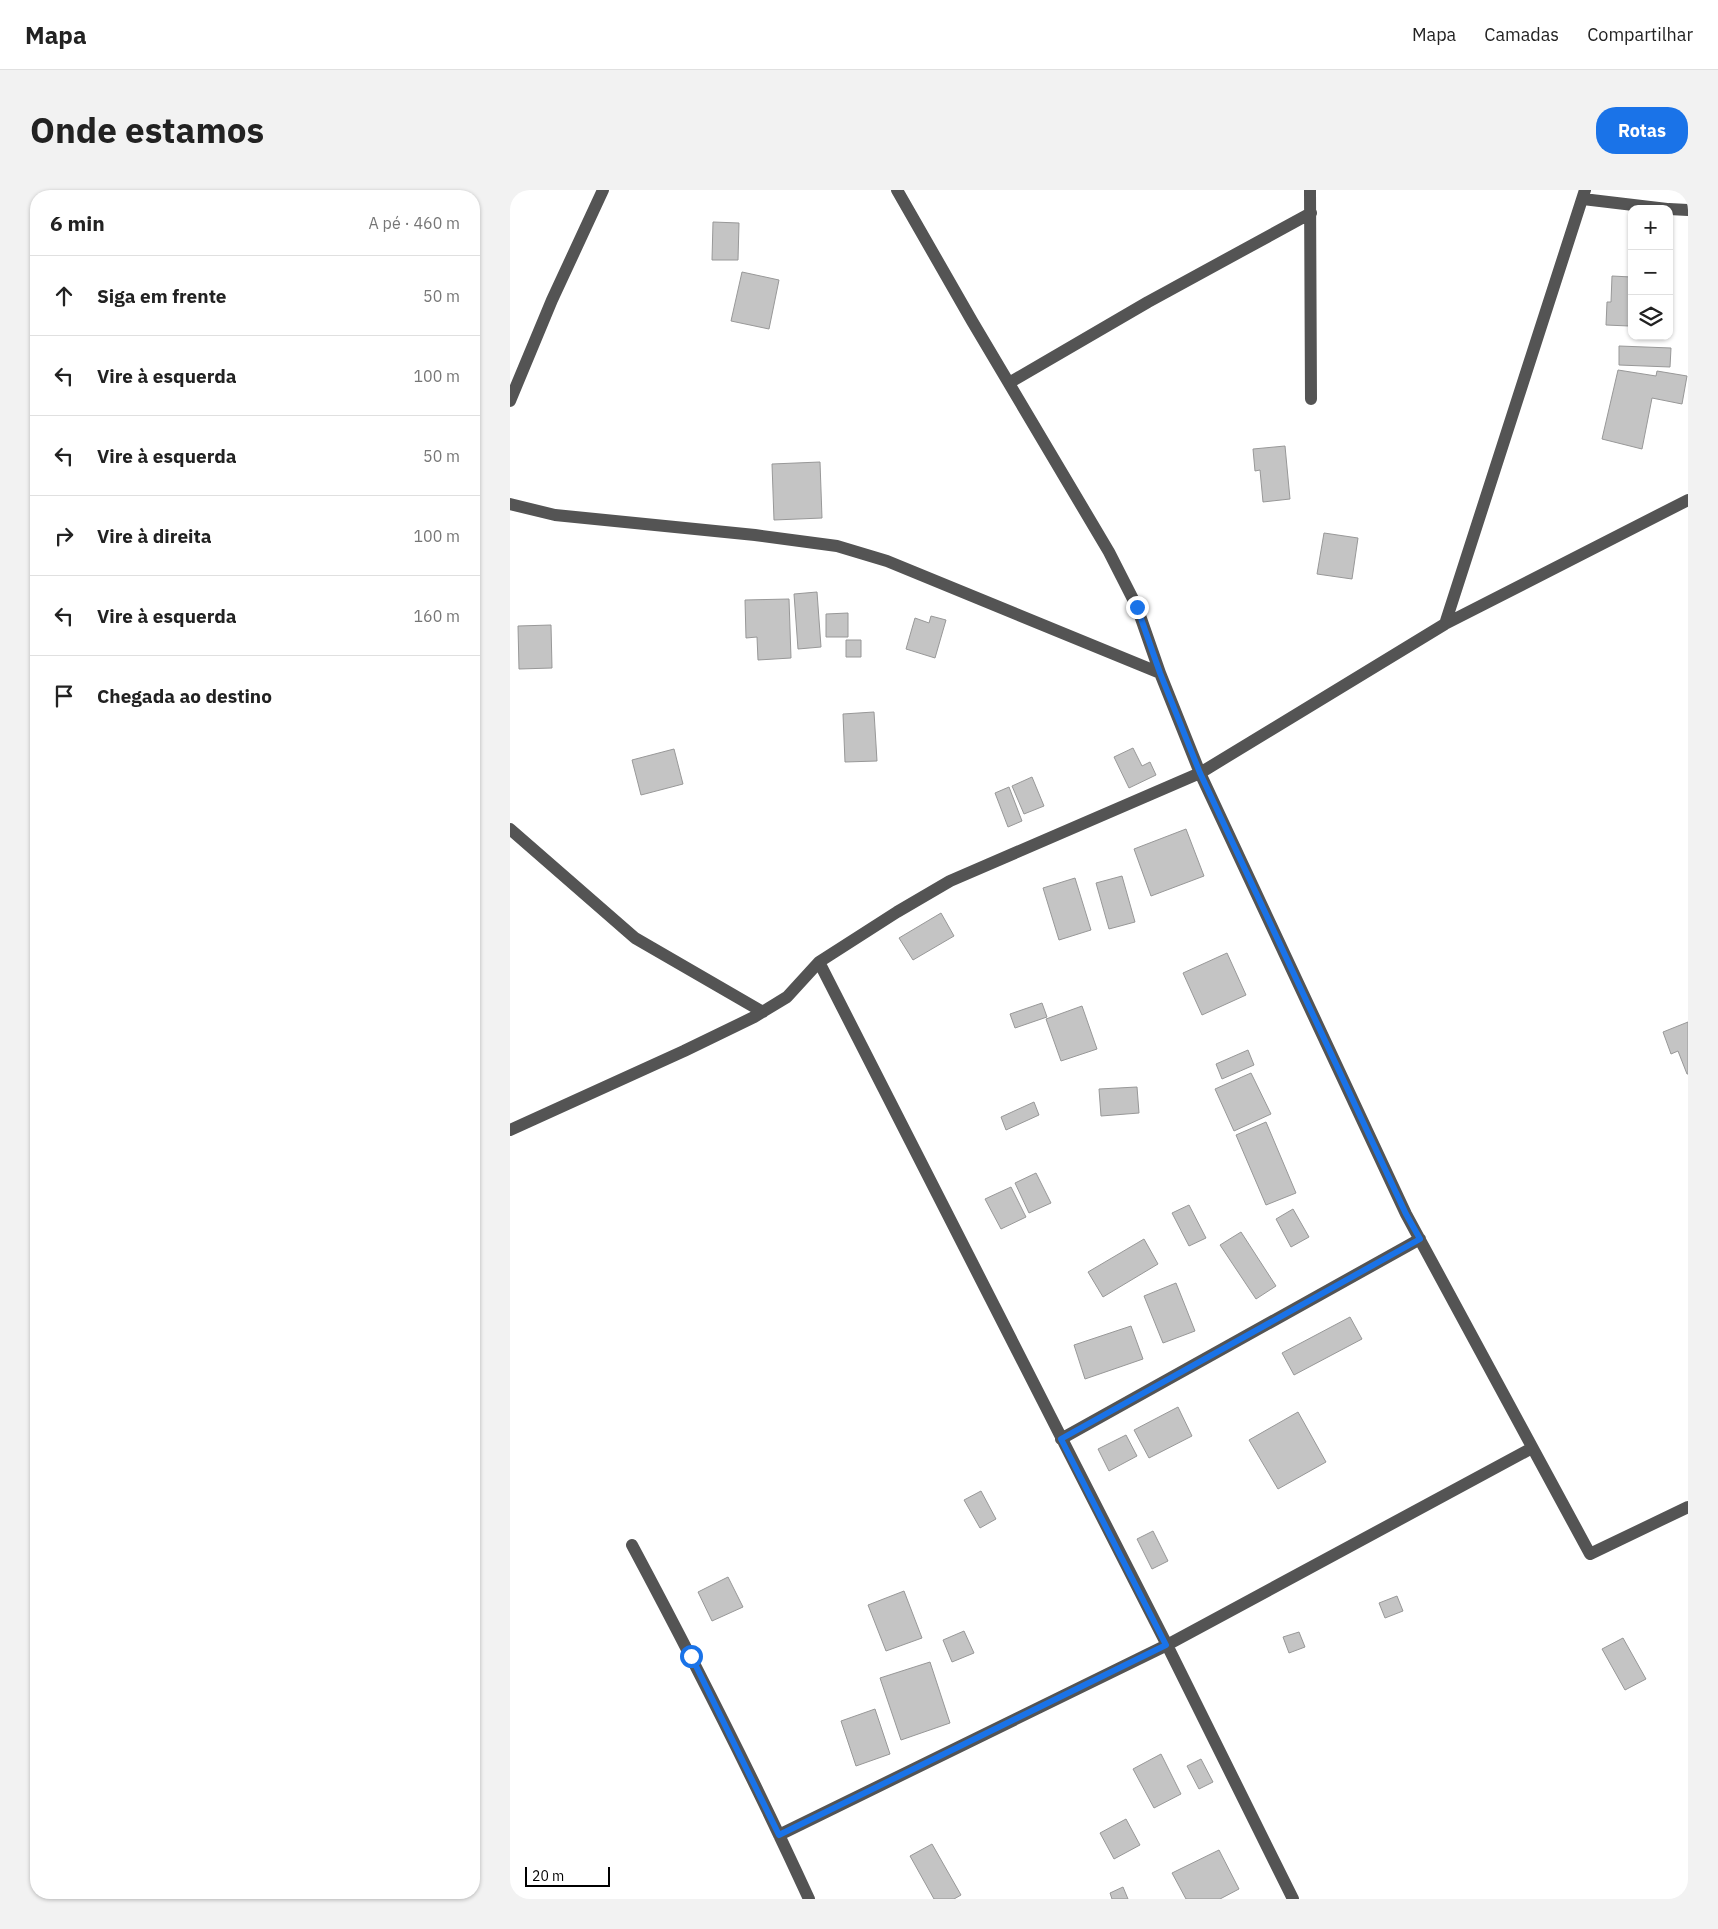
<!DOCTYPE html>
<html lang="pt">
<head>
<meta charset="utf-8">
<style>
	:root { --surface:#fff; --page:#f2f2f2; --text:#222; --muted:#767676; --line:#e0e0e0; --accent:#1a73e8 }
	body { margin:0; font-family:"IBM Plex Sans",sans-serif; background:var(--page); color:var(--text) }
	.controls { position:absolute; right:15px; top:15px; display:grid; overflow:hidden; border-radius:10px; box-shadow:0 1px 4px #0004 }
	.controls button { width:45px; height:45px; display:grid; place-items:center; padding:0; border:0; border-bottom:1px solid var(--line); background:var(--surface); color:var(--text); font:25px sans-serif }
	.scale { position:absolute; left:15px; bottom:12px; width:85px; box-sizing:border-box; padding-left:5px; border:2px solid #000; border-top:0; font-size:14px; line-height:18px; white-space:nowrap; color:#000; -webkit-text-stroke:4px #fff; paint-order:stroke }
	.stop { position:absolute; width:15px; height:15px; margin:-11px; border:4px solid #1a73e8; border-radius:50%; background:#fff }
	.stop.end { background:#1a73e8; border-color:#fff; box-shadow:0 1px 5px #0008 }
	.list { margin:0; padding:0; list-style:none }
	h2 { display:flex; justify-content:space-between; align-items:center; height:65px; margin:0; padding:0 20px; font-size:21px }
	h2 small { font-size:16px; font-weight:400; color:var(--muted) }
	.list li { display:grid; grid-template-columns:32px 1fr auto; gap:15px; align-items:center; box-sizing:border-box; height:80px; padding:0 20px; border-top:1px solid var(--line) }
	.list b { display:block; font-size:19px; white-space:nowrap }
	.list em { font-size:16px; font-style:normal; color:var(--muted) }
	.icon { flex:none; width:28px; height:28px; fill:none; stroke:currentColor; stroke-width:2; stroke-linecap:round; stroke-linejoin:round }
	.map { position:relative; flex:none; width:1178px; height:1709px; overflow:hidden; border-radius:20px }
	header { display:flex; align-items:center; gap:30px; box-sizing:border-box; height:70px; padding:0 25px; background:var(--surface); border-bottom:1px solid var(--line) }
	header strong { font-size:24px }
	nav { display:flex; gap:28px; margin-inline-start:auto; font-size:18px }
	.intro { display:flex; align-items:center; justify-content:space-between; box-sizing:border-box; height:120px; padding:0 30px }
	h1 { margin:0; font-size:35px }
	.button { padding:12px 22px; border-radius:20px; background:var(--accent); color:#fff; font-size:18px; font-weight:700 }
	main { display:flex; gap:30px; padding:0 30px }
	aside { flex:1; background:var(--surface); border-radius:20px; box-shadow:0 1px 4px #0004 }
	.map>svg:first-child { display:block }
	.building { fill:#c4c4c4; stroke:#989898 }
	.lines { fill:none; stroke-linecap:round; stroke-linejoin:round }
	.minor { stroke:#545454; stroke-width:12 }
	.route { stroke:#1a73e8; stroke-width:6 }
</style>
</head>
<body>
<header>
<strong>Mapa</strong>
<nav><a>Mapa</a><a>Camadas</a><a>Compartilhar</a></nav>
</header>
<div class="intro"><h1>Onde estamos</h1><a class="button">Rotas</a></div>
<main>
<aside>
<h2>6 min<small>A pé · 460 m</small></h2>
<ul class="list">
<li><svg class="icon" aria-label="ahead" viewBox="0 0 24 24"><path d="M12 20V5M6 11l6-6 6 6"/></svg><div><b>Siga em frente</b></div><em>50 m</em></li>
<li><svg class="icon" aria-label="left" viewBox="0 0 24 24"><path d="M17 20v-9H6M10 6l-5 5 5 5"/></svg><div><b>Vire à esquerda</b></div><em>100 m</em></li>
<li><svg class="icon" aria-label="left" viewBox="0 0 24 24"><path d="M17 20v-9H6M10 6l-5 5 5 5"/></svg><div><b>Vire à esquerda</b></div><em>50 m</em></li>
<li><svg class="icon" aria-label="right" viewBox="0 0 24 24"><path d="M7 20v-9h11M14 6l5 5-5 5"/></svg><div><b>Vire à direita</b></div><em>100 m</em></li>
<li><svg class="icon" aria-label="left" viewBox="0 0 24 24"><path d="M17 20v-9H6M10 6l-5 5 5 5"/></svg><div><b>Vire à esquerda</b></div><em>160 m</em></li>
<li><svg class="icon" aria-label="arrive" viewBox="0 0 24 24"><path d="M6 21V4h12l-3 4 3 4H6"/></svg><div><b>Chegada ao destino</b></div></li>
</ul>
</aside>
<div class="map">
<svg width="1178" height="1709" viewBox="0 0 1178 1709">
	<rect width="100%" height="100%" fill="#fff"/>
	<!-- building -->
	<path class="building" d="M203,32L229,33L228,70H202Z
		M232,82L269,90L259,139L221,131Z
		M1102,86L1121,87L1119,136L1096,135L1097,112H1101Z
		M1109,156L1161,158L1160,177L1109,175Z
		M1108,180L1146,186L1147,181L1177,186L1172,214L1142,208L1132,259L1092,249Z
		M775,256L780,309L753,312L750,280L745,281L743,259Z
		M310,272L312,328L264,330L262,274Z
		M814,343L848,348L842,389L807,384Z
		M307,402L311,457L288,459L284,404Z
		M279,409L281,468L248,470L247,447L236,448L235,410Z
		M338,423V447H316V424Z
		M421,426L436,430L425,468L396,459L405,428L419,433Z
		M41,435L42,478L9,479L8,436Z
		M336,450H351V467H336Z
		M364,522L367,571L335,572L333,524Z
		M623,558L632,576L640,572L646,585L619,598L604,567Z
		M164,559L173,594L131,605L122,570Z
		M522,587L534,616L514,624L502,596Z
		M499,597L512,631L498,637L485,603Z
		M676,639L694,686L641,706L624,659Z
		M612,686L625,732L599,739L586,693Z
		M565,688L581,740L549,750L533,698Z
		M431,723L444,746L403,770L389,748Z
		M717,763L736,805L692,825L673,783Z
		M532,813L537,827L505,838L500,824Z
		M572,816L587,859L551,871L536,829Z
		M1178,832V884H1177L1168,861L1161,864L1153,842Z
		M738,860L744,875L712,889L706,874Z
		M741,883L761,924L724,941L705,899Z
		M627,897L629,923L591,926L589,899Z
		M524,912L529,925L496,940L491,927Z
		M756,932L786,1003L756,1015L726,945Z
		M526,983L541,1013L519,1023L505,993Z
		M501,997L516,1027L491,1039L475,1009Z
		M679,1015L696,1048L679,1056L662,1023Z
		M783,1019L799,1047L781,1057L766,1029Z
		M731,1042L766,1096L746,1109L710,1055Z
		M634,1049L648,1074L593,1107L578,1082Z
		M666,1093L685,1141L653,1153L634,1106Z
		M840,1127L852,1149L784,1185L772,1163Z
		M621,1136L633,1169L575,1189L564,1155Z
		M668,1217L682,1246L639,1268L624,1240Z
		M788,1222L816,1272L768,1299L739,1250Z
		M616,1245L627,1266L599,1281L588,1259Z
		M471,1301L486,1329L470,1338L454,1310Z
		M643,1341L658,1371L642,1379L627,1349Z
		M218,1387L233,1417L202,1431L188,1402Z
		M394,1401L412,1448L376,1461L358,1415Z
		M887,1406L893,1421L875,1428L869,1413Z
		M454,1441L464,1463L442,1472L433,1450Z
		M789,1442L795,1457L779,1463L773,1447Z
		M1113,1448L1136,1489L1115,1500L1092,1459Z
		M420,1472L440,1533L391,1550L370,1488Z
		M365,1519L380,1564L346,1576L331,1531Z
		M651,1564L671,1604L644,1618L623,1579Z
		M691,1569L703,1592L689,1599L677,1576Z
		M616,1629L630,1655L604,1669L590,1643Z
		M422,1654L451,1705L444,1709H424L400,1666Z
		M709,1660L729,1699L710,1709H676L662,1683Z
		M613,1697L618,1709H602L600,1703Z"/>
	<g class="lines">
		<!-- minor -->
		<path class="minor" d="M387,0L462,131L599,362L627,417L650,483L690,583L896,1024L1080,1364L1178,1317
			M800,0L801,209
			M1073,9L1157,19
			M1159,19L1178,20
			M499,193L638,112L801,23
			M0,211L42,110L93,0
			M0,314L45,325L245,345L327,356L377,371L650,483
			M935,434L1075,0
			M0,639L125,748L253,822
			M309,772L657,1455L783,1709
			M0,940L174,861L244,827L277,807L309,772L387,722L440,691L690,583L935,434L1178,310
			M551,1249L910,1049
			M122,1355C184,1471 244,1589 299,1709
			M269,1645L657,1455L1022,1258"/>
	</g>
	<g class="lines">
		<!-- route -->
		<path class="route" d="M181,1466L269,1645L656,1455L551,1249L910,1049L896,1024L690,583L650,483L627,417"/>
	</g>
</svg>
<div class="controls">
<button>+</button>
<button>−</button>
<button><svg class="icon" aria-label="layers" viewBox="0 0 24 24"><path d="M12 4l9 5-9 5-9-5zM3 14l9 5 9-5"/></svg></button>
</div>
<div class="scale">20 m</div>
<div class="stop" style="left:181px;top:1466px"></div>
<div class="stop end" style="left:627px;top:417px"></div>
</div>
</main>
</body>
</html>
